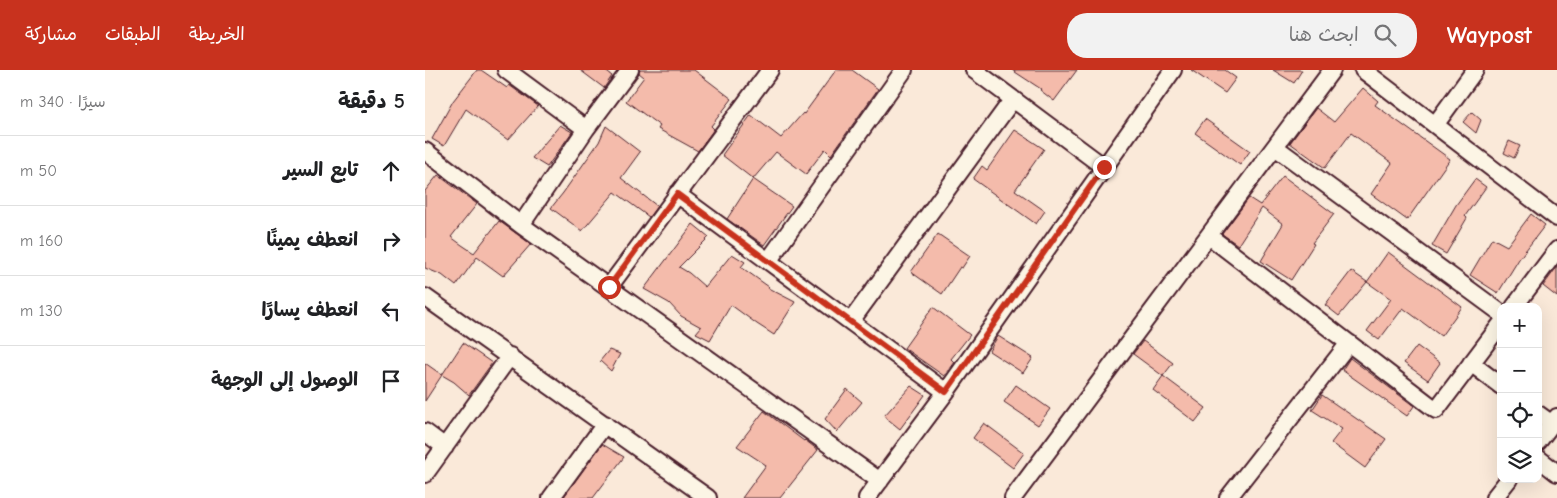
<!DOCTYPE html>
<html lang="ar">
<head>
<meta charset="utf-8">
<style>
	:root { --surface:#fff; --page:#f2f2f2; --text:#202124; --muted:#757577; --line:#e0e0e0; --accent:#c8321e }
	body { margin:0; font-family:"Comic Neue","Playpen Sans Arabic",sans-serif; background:var(--page); color:var(--text); direction:rtl }
	.controls { position:absolute; right:15px; bottom:15px; display:grid; overflow:hidden; border-radius:10px; box-shadow:0 5px 20px #0002 }
	.controls button { width:45px; height:45px; display:grid; place-items:center; padding:0; border:0; border-bottom:1px solid var(--line); background:var(--surface); color:var(--text); font:25px sans-serif }
	.stop { position:absolute; width:15px; height:15px; margin:-11px; border:4px solid #c8321e; border-radius:50%; background:#fff }
	.stop.end { background:#c8321e; border-color:#fff; box-shadow:0 1px 5px #0008 }
	.list { margin:0; padding:0; list-style:none }
	h2 { display:flex; justify-content:space-between; align-items:center; height:65px; margin:0; padding:0 20px; font-size:21px }
	h2 small { font-size:16px; font-weight:400; color:var(--muted) }
	.list li { display:grid; grid-template-columns:32px 1fr auto; gap:15px; align-items:center; box-sizing:border-box; height:70px; padding:0 20px; border-top:1px solid var(--line) }
	.list b { display:block; font-size:19px; white-space:nowrap }
	.list em { font-size:16px; font-style:normal; color:var(--muted) }
	.icon { flex:none; width:28px; height:28px; fill:none; stroke:currentColor; stroke-width:2; stroke-linecap:round; stroke-linejoin:round }
	.map { position:relative; flex:none; width:1132px; height:428px; overflow:hidden; direction:ltr }
	header { display:flex; align-items:center; gap:30px; box-sizing:border-box; height:70px; padding:0 25px; background:var(--accent); color:#fff }
	header strong { font-size:24px }
	nav { display:flex; gap:28px; margin-inline-start:auto; font-size:18px }
	.search { width:350px; height:45px; background:var(--page); display:flex; align-items:center; gap:12px; box-sizing:border-box; padding:0 18px; border-radius:20px; color:var(--muted); font-size:19px }
	main { display:flex }
	aside { flex:1; background:var(--surface) }
	.map>svg:first-child { display:block }
	.building { fill:#f4bbab; stroke:#4a1f2b }
	.lines { fill:none; stroke-linecap:round; stroke-linejoin:round }
	.minor-casing { stroke:#4a1f2b; stroke-width:20 }
	.minor { stroke:#fcf5e5; stroke-width:16 }
	.route { stroke:#c8321e; stroke-width:6 }
</style>
</head>
<body>
<header>
<strong>Waypost</strong>
<div class="search"><svg class="icon" aria-label="search" viewBox="0 0 24 24"><circle cx="10" cy="10" r="6"/><path d="M15 15l6 6"/></svg>ابحث هنا</div>
<nav><a>الخريطة</a><a>الطبقات</a><a>مشاركة</a></nav>
</header>
<main>
<div class="map">
<svg width="1132" height="428" viewBox="0 0 1132 428">
	<rect width="100%" height="100%" fill="#fae9d9"/>
	<filter id="ink" filterUnits="userSpaceOnUse"><feTurbulence type="fractalNoise" baseFrequency=".02" numOctaves="2"/><feDisplacementMap in="SourceGraphic" scale="10" xChannelSelector="R" yChannelSelector="G"/><feConvolveMatrix kernelMatrix="1 2 1 2 8 2 1 2 1" color-interpolation-filters="sRGB"/></filter>
	<g filter="url(#ink)">
		<!-- building -->
		<path class="building" d="M52,0H56L82,18L84,15L113,36L83,70L41,39L19,76L7,69L28,31Z
			M155,0H179L187,6L179,18Z
			M215,0H269L307,29L286,56L289,59L273,81L233,59L235,56L201,31L219,7L214,3Z
			M411,0H427L453,19L406,85L400,79L381,104L351,82L328,109L297,85L326,45L356,68L378,43L379,44Z
			M587,0H652L629,31L615,20L616,19Z
			M766,0H800L811,8L800,23Z
			M848,0H877L869,13Z
			M938,18L953,31L950,35L1025,89L982,150L946,124L967,93L926,63L900,98L865,73L891,38L909,52Z
			M1047,42L1056,50L1051,63L1038,52Z
			M780,49L825,81L815,95L770,63Z
			M135,55L147,62L122,97L107,88Z
			M181,56L215,82L196,108L232,136L224,147L190,122L157,161L126,138L138,123L174,72Z
			M590,60L619,79L590,120L620,141L611,154L548,109L557,96L562,100Z
			M1084,71L1095,76L1089,88L1079,83Z
			M13,105L52,134L26,167L37,175L49,183L74,151L106,174L78,206L52,187L31,216L17,205L0,198V121Z
			M858,106L909,144L887,173L889,174L866,210L836,191L858,154L837,138L813,175L797,164L824,128L835,135Z
			M328,109L367,136L339,175L302,149Z
			M1050,109L1061,117L1040,146L1042,148L1021,184L1007,176L1031,135Z
			M1106,144L1120,155L1094,189L1073,223L1045,205L1067,168L1082,176Z
			M268,154L284,167L254,197L264,203L280,217L307,184L320,192L316,197L344,217L343,218L370,232L349,265L332,254L306,235L285,270L271,263L276,257L256,246L244,233L219,219Z
			M513,164L545,186L537,198L535,197L517,224L486,202Z
			M963,182L1037,237L1016,266L978,238L954,270L942,261L966,229L942,212Z
			M1132,197V227L1118,216Z
			M926,201L942,212L914,246L900,235Z
			M508,237L545,265L526,289L529,292L519,306L479,278Z
			M573,266L608,288L598,303L564,281Z
			M718,271L748,293L738,306L708,284Z
			M38,273L67,293L44,325L29,312L17,305Z
			M992,276L1015,293L1003,310L979,293Z
			M184,280L195,284L186,301L175,291Z
			M925,288L989,336L982,346L917,300Z
			M0,293L17,305L0,331Z
			M738,306L781,338L770,352L728,320Z
			M591,315L625,339L613,355L579,332Z
			M486,316L500,325L475,359L459,346Z
			M422,319L437,332L412,362L400,349Z
			M897,325L961,369L940,398L906,373L917,359L887,340Z
			M339,341L379,371L380,370L393,380L355,428H317L341,395L312,376Z
			M559,353L599,383L588,398L548,368Z
			M177,374L199,387L168,428H138Z"/>
		<g class="lines">
			<defs>
				<path id="minor" d="M81,0L161,59
					M549,0L679,97
					M938,0L1132,148
					M1010,55L1050,0
					M850,77L1076,243
					M0,81L96,155L455,411
					M252,124L521,322
					M96,155L161,59L205,0
					M784,166L1011,340L1076,254
					M344,190L479,0
					M184,217L345,0
					M0,227L283,428
					M1089,237L1132,180
					M426,251L588,29
					M1046,293L1076,316
					M1113,344L1127,354
					M0,362L20,377
					M1113,372L1132,347
					M1113,388L1132,403
					M0,404L85,286
					M126,428L180,354
					M442,428L521,322L748,0
					M588,428L907,0
					M803,428L924,273
					M1069,428L1084,409"/>
			</defs>
			<!-- minor casing -->
			<use href="#minor" class="minor-casing"/>
			<!-- minor -->
			<use href="#minor" class="minor"/>
		</g>
	</g>
	<g class="lines" filter="url(#ink)">
		<!-- route -->
		<path class="route" d="M184,217L252,124L521,322L679,97"/>
	</g>
</svg>
<div class="controls">
<button>+</button>
<button>−</button>
<button><svg class="icon" aria-label="locate" viewBox="0 0 24 24"><circle cx="12" cy="12" r="6"/><path d="M12 2v4M12 18v4M2 12h4M18 12h4"/></svg></button>
<button><svg class="icon" aria-label="layers" viewBox="0 0 24 24"><path d="M12 4l9 5-9 5-9-5zM3 14l9 5 9-5"/></svg></button>
</div>
<div class="stop" style="left:184px;top:217px"></div>
<div class="stop end" style="left:679px;top:97px"></div>
</div>
<aside>
<h2>5 دقيقة<small>سيرًا · 340 m</small></h2>
<ul class="list">
<li><svg class="icon" aria-label="ahead" viewBox="0 0 24 24"><path d="M12 20V5M6 11l6-6 6 6"/></svg><div><b>تابع السير</b></div><em>50 m</em></li>
<li><svg class="icon" aria-label="right" viewBox="0 0 24 24"><path d="M7 20v-9h11M14 6l5 5-5 5"/></svg><div><b>انعطف يمينًا</b></div><em>160 m</em></li>
<li><svg class="icon" aria-label="left" viewBox="0 0 24 24"><path d="M17 20v-9H6M10 6l-5 5 5 5"/></svg><div><b>انعطف يسارًا</b></div><em>130 m</em></li>
<li><svg class="icon" aria-label="arrive" viewBox="0 0 24 24"><path d="M6 21V4h12l-3 4 3 4H6"/></svg><div><b>الوصول إلى الوجهة</b></div></li>
</ul>
</aside>
</main>
</body>
</html>
